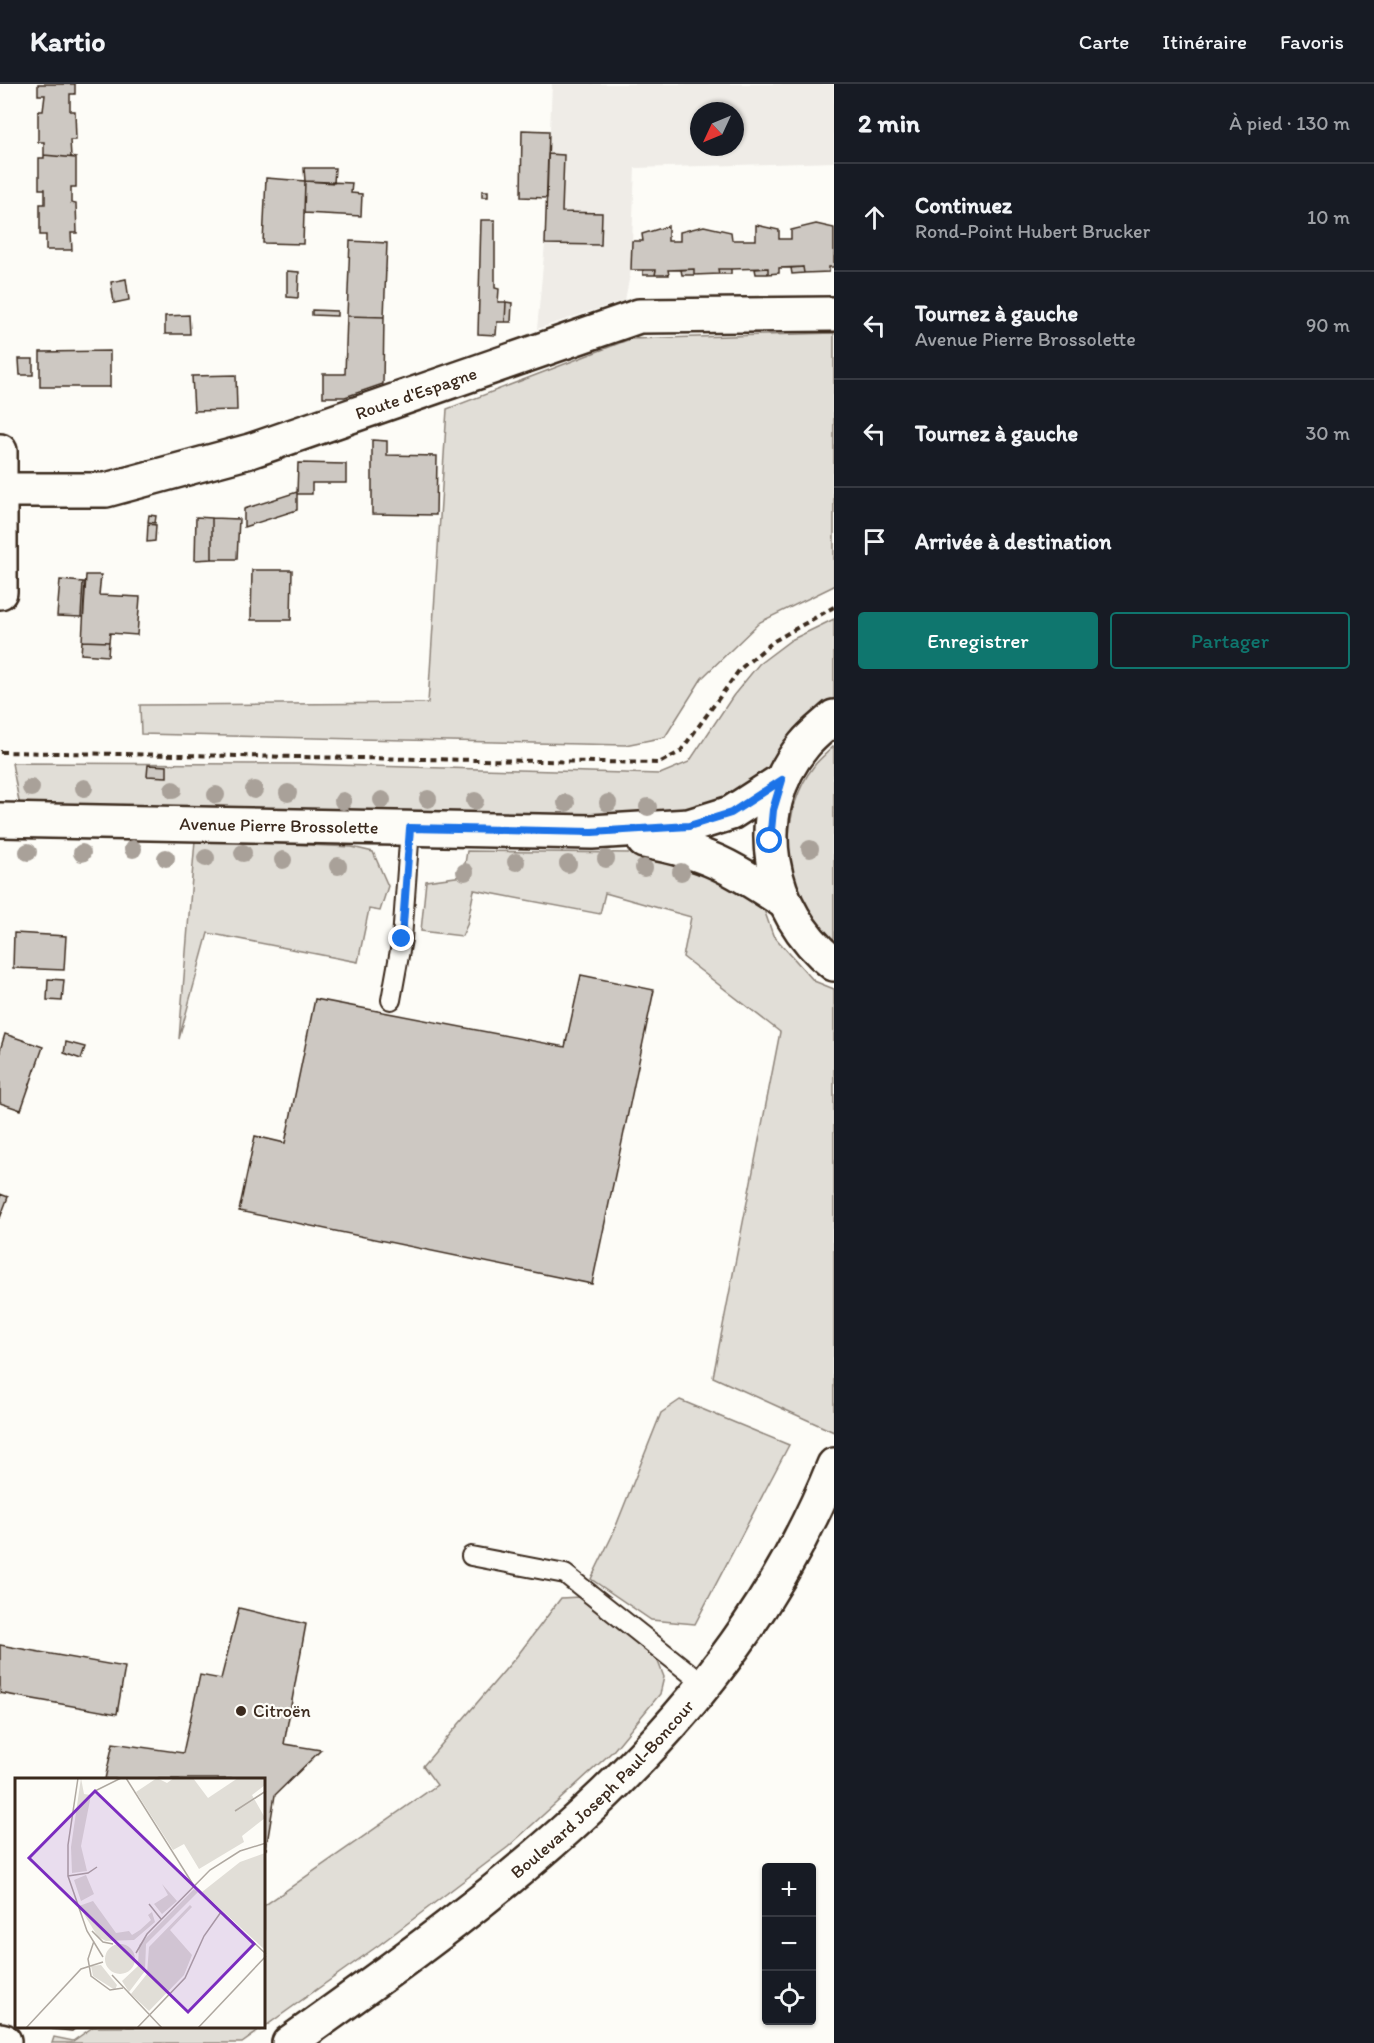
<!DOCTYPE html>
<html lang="fr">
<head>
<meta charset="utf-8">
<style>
	:root { --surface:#171b24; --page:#20242c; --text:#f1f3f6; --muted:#9ea1a6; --line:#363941; --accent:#0f766e }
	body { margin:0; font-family:Itim,sans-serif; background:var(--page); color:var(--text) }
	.controls { position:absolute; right:18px; bottom:18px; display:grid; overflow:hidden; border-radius:6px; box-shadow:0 2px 4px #0004 }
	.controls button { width:54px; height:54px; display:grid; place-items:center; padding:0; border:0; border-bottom:2px solid var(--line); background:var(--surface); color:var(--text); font:30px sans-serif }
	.compass { position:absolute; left:690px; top:18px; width:54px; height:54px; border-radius:50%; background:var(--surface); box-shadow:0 2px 4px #0004; rotate:226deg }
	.stop { position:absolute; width:18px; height:18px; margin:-14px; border:4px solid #1a73e8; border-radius:50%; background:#fff }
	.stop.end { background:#1a73e8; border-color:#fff; box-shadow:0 2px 6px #0008 }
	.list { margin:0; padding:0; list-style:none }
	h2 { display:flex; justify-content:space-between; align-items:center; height:78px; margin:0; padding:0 24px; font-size:26px }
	h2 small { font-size:20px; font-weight:400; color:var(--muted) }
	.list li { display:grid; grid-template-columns:39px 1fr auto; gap:18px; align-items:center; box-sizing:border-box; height:108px; padding:0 24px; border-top:2px solid var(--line) }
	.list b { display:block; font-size:22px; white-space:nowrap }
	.list p { margin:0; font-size:20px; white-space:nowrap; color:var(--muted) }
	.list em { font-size:20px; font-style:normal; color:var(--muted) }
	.actions { display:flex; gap:12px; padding:18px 24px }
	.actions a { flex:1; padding:14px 0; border:2px solid var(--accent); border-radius:6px; text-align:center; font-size:21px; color:var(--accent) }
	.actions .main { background:var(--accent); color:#fff }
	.icon { flex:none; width:33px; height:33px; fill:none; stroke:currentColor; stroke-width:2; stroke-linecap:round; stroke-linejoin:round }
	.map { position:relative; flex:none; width:834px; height:1959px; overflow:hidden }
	header { display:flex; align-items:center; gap:36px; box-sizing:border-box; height:84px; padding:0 30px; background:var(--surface); border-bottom:2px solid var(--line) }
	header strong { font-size:28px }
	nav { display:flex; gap:33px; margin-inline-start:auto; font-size:21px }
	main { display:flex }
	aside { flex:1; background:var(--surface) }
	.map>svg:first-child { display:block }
	.built { fill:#efece7; fill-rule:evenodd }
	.green { fill:#e1ded7; stroke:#8e847a; stroke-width:1.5 }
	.building { fill:#cdc8c2; stroke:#3b2a1e; stroke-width:1.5 }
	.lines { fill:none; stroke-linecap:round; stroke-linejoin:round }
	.service-casing { stroke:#3b2a1e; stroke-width:22 }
	.minor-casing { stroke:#3b2a1e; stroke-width:38 }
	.primary-casing { stroke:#3b2a1e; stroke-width:38 }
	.path { stroke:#3b2a1e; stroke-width:4; stroke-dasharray:6 4.5; stroke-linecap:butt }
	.service { stroke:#fdfcf7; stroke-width:18 }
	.minor { stroke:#fdfcf7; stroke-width:33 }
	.primary { stroke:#fdfcf7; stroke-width:33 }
	.tree { fill:#a9a199 }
	.route { stroke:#1a73e8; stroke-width:8 }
	.poi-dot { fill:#3b2a1e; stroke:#fdfcf7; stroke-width:2 }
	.labels { text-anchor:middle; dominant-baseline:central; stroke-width:4.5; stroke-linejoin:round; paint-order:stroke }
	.street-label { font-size:18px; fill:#3b2a1e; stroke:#fdfcf7 }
	.poi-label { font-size:18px; fill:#3b2a1e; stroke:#fdfcf7; text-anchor:start }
	.inset-road { fill:none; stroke:#afa8a0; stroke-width:1.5 }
	.view { fill:#7b2cbf; fill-opacity:0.15; stroke:#7b2cbf; stroke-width:3 }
	.inset-edge { fill:none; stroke:#3b2a1e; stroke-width:3 }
</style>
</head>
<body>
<header>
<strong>Kartio</strong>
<nav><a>Carte</a><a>Itinéraire</a><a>Favoris</a></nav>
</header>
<main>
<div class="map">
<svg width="834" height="1959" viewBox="0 0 834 1959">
	<rect width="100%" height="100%" fill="#fdfcf7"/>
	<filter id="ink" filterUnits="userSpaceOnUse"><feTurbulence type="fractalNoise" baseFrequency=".0167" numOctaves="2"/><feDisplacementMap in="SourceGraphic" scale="12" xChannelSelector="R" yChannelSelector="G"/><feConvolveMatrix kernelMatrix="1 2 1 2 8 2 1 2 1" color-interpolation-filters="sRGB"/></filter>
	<g filter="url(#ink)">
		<!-- built -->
		<path class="built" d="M552,0H834V78L635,84L631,186L625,216L537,245L545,160ZM699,27H735V63H699Z"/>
		<!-- green -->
		<path class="green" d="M834,249V502L760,538L702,594L665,653L625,661L141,650L140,621L428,619L447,325L630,255Z
			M834,535V617L811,632L786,658L769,690L709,725L662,735L20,723L12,679L298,680L660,690L689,678L733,612L759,580L791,556Z
			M834,662V857C828,851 820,845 814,838C780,795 781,724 814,682C819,675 828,668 834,662Z
			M195,756L352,763L373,768L388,802L380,827L369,825L358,878L208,849L179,955Z
			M467,767L633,769L716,789L761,817L773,851L814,897L834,905V1348L713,1293L780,948L683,873L691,833L605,809L600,830L474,806L467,841L462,852L421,847L426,797L463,792Z
			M680,1316L789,1361L695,1540L651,1536L591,1495L612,1452L661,1329Z
			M579,1513L657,1575L664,1593L660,1610L613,1667L508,1763L379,1861L242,1959H52L54,1953L73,1957L93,1943L264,1942V1822L437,1701L423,1682L517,1572L561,1514Z"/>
		<!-- building -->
		<path class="building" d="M38,0H75V10H70V27H75L76,56H70L71,73L76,74L44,71V58H38V27H43L45,11H38Z
			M522,46L549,47L547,114L521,113Z
			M548,70L564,71L562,128L602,129L601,161L545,160Z
			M44,71L76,74V103H71V119L76,120L77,149H71L72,166H46V151H40V120H45V105H39V74H44Z
			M304,84H335L334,99L305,97Z
			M266,94L305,97L303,160L263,159Z
			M305,97L352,99L351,109L362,110L361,132L304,129Z
			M482,107H488V113H482Z
			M481,136H495V204L499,205L498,218H506L505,238H497L496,251L478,250Z
			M816,140L834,144V183H829V188L804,189L803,183L779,184V189L768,190V184L731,185H718L719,190L694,191V185L668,186L669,191H655L656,186H631L632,157H643L642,150L668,142V157H680V148L704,142L731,148L732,156H756V141L779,146V155H791V146Z
			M350,157L387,159L384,233L347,232Z
			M803,183L804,189L792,190L791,184Z
			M768,184V190H756L755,185Z
			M694,185V191H682L681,186Z
			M718,185H731V190H719Z
			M643,186H656L655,191H643Z
			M287,187L299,188L298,214L287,213Z
			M126,195L129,216L114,219L111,198Z
			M506,218L512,219L511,238H505Z
			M312,226L337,227V232L312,231Z
			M189,231L190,250H165V232Z
			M347,232L384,233L383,300L345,313H323V290H345Z
			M110,267V303H40V268Z
			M19,275H33V291H20Z
			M236,291L237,326L194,327L192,292Z
			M372,356L387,357V371L437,372L436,431L372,430Z
			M298,379L346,380V399H312V410H297Z
			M297,408V426L244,443V425Z
			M149,431L156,432L155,439L148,438Z
			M196,433L212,434V475L195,476Z
			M212,434L239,435L237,475H212Z
			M148,440L156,441L155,457L147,458Z
			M252,486H292L291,536H251Z
			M86,491H101L99,511L140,513L137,551L110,549L109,558L82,557Z
			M60,496L83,498L81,533L57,532Z
			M83,498H85L83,533H81Z
			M82,557L109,558L108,572L81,570Z
			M148,681L167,682V693L147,692Z
			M14,849L66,852L64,886L13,884Z
			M581,891L654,906L592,1200L239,1127L255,1052L285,1059L315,915L565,963Z
			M48,895L64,896L62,917L47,916Z
			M5,950L43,963L21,1026L0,1019V966Z
			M66,958L85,963L81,975L64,969Z
			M0,1110L8,1113L0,1134Z
			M239,1524L306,1540L284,1660L321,1666L275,1711L266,1765L264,1764V1695H105L113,1659L183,1669L200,1591L221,1595Z
			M0,1561L125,1583L117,1630L0,1609Z
			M54,1942H78L72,1947L53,1945Z"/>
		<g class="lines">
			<defs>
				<path id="service" d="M391,916L402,855L410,744
					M471,1472L565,1490L706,1602"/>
				<g id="minor">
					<path d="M0,367V508"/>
					<path id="s1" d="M1,406H106L250,367L639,232L834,230"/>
					<path d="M0,1956L4,1957"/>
				</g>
				<g id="primary">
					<path d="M834,633C824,642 812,651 804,661C747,728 768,829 834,880"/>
					<path id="s2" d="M0,736L592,748L689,742L731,729L782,696"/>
					<path d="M644,757C706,768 732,783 783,817"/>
					<path id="s3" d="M289,1959C512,1800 728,1644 834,1381"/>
				</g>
			</defs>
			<!-- service casing -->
			<use href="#service" class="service-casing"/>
			<!-- minor casing -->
			<use href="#minor" class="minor-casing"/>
			<!-- primary casing -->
			<use href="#primary" class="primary-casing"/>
			<!-- path -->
			<path class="path" d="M0,668L659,679L680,668L740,585L774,557L834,523"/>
			<!-- service -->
			<use href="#service" class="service"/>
			<!-- minor -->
			<use href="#minor" class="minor"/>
			<!-- primary -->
			<use href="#primary" class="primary"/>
		</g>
		<!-- trees -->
		<g class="tree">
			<circle cx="31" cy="704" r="9"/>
			<circle cx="84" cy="704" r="9"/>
			<circle cx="173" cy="706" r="9"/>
			<circle cx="254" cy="706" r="9"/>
			<circle cx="288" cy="709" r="9"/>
			<circle cx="216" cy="711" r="9"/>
			<circle cx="428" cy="715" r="9"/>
			<circle cx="382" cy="716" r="9"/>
			<circle cx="343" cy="717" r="9"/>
			<circle cx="475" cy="717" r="9"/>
			<circle cx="566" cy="719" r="9"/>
			<circle cx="608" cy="719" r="9"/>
			<circle cx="648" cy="723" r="9"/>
			<circle cx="133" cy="765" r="9"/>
			<circle cx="810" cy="765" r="9"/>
			<circle cx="28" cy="768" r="9"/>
			<circle cx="82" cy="769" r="9"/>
			<circle cx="243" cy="769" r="9"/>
			<circle cx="166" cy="774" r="9"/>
			<circle cx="206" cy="774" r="9"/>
			<circle cx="606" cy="775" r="9"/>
			<circle cx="283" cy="776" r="9"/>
			<circle cx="516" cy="778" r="9"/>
			<circle cx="568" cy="780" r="9"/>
			<circle cx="338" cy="782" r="9"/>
			<circle cx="644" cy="784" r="9"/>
			<circle cx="465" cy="788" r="9"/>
			<circle cx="681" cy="788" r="9"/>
		</g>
	</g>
	<g class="lines" filter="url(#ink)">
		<!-- route -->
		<path class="route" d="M402,855L410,744L592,748L689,742L731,729L782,696L773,726L770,757"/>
	</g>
	<!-- markers -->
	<circle class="poi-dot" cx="241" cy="1627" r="6"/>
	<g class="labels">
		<!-- street labels -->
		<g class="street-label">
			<text stroke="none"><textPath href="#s1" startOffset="430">Route d'Espagne</textPath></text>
			<text stroke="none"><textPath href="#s2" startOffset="279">Avenue Pierre Brossolette</textPath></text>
			<text stroke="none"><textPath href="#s3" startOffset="404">Boulevard Joseph Paul-Boncour</textPath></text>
		</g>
		<!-- poi labels -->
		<g class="poi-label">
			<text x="253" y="1627">Citroën</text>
		</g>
	</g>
	<!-- overview -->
	<g transform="translate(15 1694)">
		<rect width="250" height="250" fill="#fdfcf7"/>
		<path d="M66,0L69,16L76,17L66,68L72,93L57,95L56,69ZM142,0L152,5L159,0H178L193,20L223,0H250V7L237,17L250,40L227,58L229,64L184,91L169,66L158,72L121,14ZM250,75V172L187,114L225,84ZM71,97L79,116L66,123L59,102ZM147,106L162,123L147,136L139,126L153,117ZM179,111L183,114L131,166L130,193L114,214L107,203L123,188L124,167ZM78,123L101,155L114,153L117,157L125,152L136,142L133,137L137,134L140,144L119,162L91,163L83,159L64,128ZM175,127L177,129L155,152L177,177L169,197L134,233L116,216L132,196L134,169ZM90 181a15 15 0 1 1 30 0a15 15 0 1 1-30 0ZM86,187L102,207L100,212L78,198L76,188Z" fill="#e1ded7"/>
		<path class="inset-road" d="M63,0L53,67V98L72,153L88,179M111,0L179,108L251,176M80,13L106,0M220,33L251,13M53,98L73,95L82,89M134,126L146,141M77,153L88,164L98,166M79,163L73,181L76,198L95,212L108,210M121,175L132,156L195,92L225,73L251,65M97,197L147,250M11,250L66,191L88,184M122,250L170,200L189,158L206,134M183,250L251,178"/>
		<path class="view" d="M80,13L239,166L173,234L14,80Z"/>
		<rect width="250" height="250" class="inset-edge"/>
	</g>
</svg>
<div class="controls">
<button>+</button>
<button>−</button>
<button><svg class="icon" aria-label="locate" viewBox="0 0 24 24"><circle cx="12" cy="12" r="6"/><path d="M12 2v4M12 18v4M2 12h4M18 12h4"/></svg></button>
</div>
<svg class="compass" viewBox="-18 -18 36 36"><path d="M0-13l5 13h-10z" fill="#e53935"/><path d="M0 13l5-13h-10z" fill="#9ea1a6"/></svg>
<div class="stop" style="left:770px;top:757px"></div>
<div class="stop end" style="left:402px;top:855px"></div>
</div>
<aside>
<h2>2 min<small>À pied · 130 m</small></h2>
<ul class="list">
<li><svg class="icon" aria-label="ahead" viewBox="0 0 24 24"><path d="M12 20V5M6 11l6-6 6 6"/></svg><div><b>Continuez</b><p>Rond-Point Hubert Brucker</p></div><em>10 m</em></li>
<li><svg class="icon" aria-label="left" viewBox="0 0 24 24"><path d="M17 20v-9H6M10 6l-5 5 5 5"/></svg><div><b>Tournez à gauche</b><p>Avenue Pierre Brossolette</p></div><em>90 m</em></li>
<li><svg class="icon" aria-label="left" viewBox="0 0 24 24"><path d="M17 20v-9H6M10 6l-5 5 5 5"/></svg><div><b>Tournez à gauche</b></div><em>30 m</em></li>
<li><svg class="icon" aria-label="arrive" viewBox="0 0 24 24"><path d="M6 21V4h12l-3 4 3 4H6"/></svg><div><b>Arrivée à destination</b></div></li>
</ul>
<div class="actions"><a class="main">Enregistrer</a><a>Partager</a></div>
</aside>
</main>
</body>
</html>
